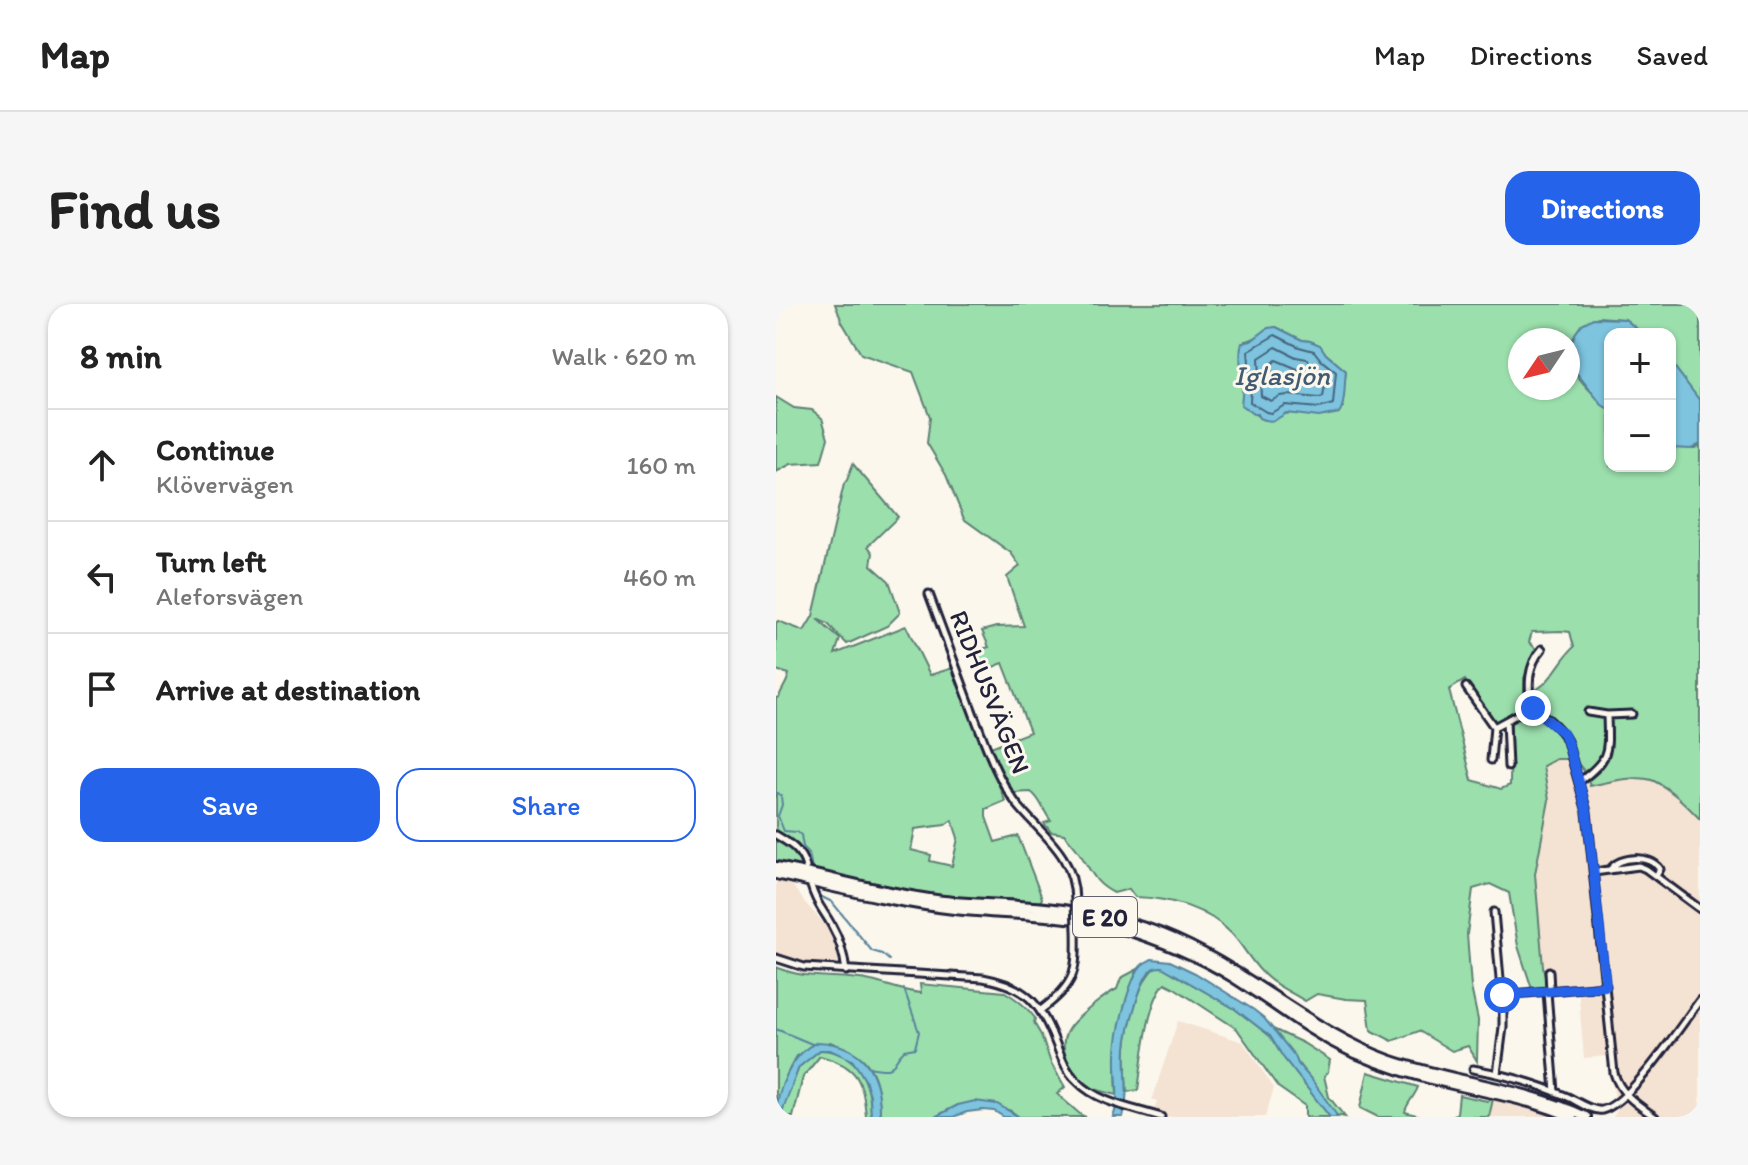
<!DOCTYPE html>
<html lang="en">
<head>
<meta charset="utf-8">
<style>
	:root { --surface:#fff; --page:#f6f6f6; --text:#222; --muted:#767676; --line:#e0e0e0; --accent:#2563eb }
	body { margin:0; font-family:Itim,sans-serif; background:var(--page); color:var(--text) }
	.controls { position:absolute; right:24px; top:24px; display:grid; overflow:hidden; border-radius:16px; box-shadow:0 2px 6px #0004 }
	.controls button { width:72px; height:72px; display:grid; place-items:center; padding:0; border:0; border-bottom:2px solid var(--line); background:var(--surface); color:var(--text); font:40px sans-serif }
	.compass { position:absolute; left:732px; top:24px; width:72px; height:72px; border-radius:50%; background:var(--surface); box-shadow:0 2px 6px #0004; rotate:235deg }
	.stop { position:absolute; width:24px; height:24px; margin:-18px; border:6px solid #2563eb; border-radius:50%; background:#fff }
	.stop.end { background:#2563eb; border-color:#fff; box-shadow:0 2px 8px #0008 }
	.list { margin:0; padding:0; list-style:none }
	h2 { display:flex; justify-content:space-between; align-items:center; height:104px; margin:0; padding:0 32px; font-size:34px }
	h2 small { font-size:26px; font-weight:400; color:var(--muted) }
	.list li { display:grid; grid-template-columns:52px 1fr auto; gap:24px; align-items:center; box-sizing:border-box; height:112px; padding:0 32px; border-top:2px solid var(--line) }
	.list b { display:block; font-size:30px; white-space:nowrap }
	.list p { margin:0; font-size:26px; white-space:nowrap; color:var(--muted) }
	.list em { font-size:26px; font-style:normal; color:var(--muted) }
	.actions { display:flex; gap:16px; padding:24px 32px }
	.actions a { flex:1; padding:18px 0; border:2px solid var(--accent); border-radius:24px; text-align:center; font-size:28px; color:var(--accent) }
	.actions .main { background:var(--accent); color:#fff }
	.icon { flex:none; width:44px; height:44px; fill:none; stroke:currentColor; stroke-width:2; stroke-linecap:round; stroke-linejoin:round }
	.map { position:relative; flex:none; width:924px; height:813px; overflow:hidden; border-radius:24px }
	header { display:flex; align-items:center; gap:48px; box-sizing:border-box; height:112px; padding:0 40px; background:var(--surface); border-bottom:2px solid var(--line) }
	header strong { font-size:38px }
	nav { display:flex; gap:44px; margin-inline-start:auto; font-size:28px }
	.intro { display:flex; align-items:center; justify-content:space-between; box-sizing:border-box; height:192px; padding:0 48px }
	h1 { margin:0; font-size:56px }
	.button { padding:20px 36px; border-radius:24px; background:var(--accent); color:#fff; font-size:28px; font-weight:700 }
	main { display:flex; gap:48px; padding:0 48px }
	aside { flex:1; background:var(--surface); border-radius:24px; box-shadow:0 2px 6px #0004 }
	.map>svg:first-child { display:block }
	.built { fill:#f4e2d2 }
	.green { fill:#9bdfac; stroke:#5e8074; stroke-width:2; fill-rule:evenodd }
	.water { fill:#7ec4df; stroke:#59839d; stroke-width:2 }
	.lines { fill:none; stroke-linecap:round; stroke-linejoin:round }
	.shore { stroke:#47637d; stroke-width:2 }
	.stream { stroke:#59839d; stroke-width:2 }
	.minor-casing { stroke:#22223b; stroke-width:11 }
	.highway-casing { stroke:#22223b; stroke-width:14 }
	.minor { stroke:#fbf7ec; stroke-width:5 }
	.highway { stroke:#fbf7ec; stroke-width:8 }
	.minor-bridge-casing { stroke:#22223b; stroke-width:11; stroke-linecap:butt }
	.minor-bridge { stroke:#fbf7ec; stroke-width:5 }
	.route { stroke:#2563eb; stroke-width:10 }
	.labels { text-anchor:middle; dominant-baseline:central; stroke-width:6; stroke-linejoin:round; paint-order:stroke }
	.shield { fill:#fbf7ec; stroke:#636270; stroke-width:2 }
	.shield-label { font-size:24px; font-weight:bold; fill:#22223b }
	.street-label { font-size:26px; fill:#22223b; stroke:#fbf7ec }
	.water-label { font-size:28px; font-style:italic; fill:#425b74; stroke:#fbf7ec }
</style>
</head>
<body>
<header>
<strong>Map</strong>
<nav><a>Map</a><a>Directions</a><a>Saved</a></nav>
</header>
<div class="intro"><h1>Find us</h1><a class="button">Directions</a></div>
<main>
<aside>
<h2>8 min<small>Walk · 620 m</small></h2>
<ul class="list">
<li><svg class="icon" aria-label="ahead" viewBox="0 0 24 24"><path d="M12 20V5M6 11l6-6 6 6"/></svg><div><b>Continue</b><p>Klövervägen</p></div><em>160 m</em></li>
<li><svg class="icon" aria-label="left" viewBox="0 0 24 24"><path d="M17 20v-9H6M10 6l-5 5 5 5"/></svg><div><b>Turn left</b><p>Aleforsvägen</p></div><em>460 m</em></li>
<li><svg class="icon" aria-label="arrive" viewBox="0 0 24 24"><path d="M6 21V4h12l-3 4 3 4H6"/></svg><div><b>Arrive at destination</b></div></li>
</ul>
<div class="actions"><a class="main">Save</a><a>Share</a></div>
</aside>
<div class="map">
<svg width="924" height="813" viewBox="0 0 924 813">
	<rect width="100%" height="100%" fill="#fbf7ec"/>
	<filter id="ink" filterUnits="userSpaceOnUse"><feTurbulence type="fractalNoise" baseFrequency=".0125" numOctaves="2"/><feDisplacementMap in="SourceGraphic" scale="16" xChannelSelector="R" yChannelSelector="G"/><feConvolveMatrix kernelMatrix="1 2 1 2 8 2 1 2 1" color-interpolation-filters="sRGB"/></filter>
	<g filter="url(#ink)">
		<!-- built -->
		<path class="built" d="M780,455H798L809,468L814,482L845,475L876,476L900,492L924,515V813H837L844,801L839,794L831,752L808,754L802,681L771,682L767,663L759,570L773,496L767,462Z
			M0,575L14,578L30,600L50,622L63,647L62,658L57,661L23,660L0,651Z
			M402,717L467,738L498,784L489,813H376L381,797L376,795Z
			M717,795L750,801L781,813H713Z"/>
		<!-- green -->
		<path class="green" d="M59,0H924V97L894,57V30H867L849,15L822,13L806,20L799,30L792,49V36H744V84H792V52C795,71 820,93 834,106V162H894V144H919L924,140V515C910,501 896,486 878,477C862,470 832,478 814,482L809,468L798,455H780L767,462L773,496L759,570L767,663L771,682L756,685L742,642L733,589L714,580L697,585L691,630L695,683L702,716L701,757L692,742L676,747L643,727L616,737L595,726L591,696L570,695L541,690L529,697C517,689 502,683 492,674C477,662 469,644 456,630C431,604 394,594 359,593L353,585L338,589C318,579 316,568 304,550C300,543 294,537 288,530L275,528L268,519L275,517C267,507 265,495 255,488L235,489L212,444L254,428L227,359L207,367L199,347L213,343L206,327L220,323L248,322L231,273L244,262L235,249L188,215L170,171L151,139L154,113L137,68L85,50L66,18ZM500,23L526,36L534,37L543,41L550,50L570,67L567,92V103L549,112L513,109L488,116C473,107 462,101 468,81L465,78L469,37C480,37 489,25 500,23ZM786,327L794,328L798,343C782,357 772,389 748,388V374L761,346L753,338L756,328ZM689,376L716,420L724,423L735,417L734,481L725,485L696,476L673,386Z
			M0,93L18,104L36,106L46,114L52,134L45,158L15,160L0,168Z
			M77,160L122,213L92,242L97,249L95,261L113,277L124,309L111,322L71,340L52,320L41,315L64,335L59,350L130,322L154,371L177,364L229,497L210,505V513L219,538L242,532L266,594L264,599C225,597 185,594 146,589C97,582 49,568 0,558V394L3,393C6,384 11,380 13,370L0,366V319L2,317L28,327L37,312L68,180L71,176ZM176,516L182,534L176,562L154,557L155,551L135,546L139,525L169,521Z
			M0,663C33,678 63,669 95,677C113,681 125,687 145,689L144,680L229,688C241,695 250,702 259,714L258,719L265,731L275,759L289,783L281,790L305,811L310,813H243L235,807L226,804L182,801L159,813H104C104,790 101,761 78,749C71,744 62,742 54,738L21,752L14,764L0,802Z
			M380,663H386L459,705L494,732L507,753L554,813H529V802L502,783L461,725L397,683L389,679C371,698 366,759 362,786L351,788C350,774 349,759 350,744C351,725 364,673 380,663Z
			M362,665C344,705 338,748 341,791C333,789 324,787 316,784C307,780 299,770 294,761C278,733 294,720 315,703C324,696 331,690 341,685L345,674Z
			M497,725L527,739L554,756L552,768L548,772L553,793L569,813L560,811Z
			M44,746C83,747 95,779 95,813H90C87,776 82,762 44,752L27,773L17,813H4L23,763Z
			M592,768L642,783C639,792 630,800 629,808L648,813H602L584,804Z
			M683,791L711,797L717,795L713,813H675L681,809Z"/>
		<!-- water -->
		<path class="water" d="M817,14L849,15L867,30H834V106L826,101L793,59L792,49L799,30L806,20Z
			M500,23L526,36L534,37L544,41L550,50L570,67C568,80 570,99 563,109L543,113L510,109C499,117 496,119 483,114L481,110H477L465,101L467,81L465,78C466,66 462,49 466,39L475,37L492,24Z
			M894,57L924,97V140L915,145L894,144Z
			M376,655L394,657L419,669L478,706L488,714L519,752L522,760L536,776L562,813H554L507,753L494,732L459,705L386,663C381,663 378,663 374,667C364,677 351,729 350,744C348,768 354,790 347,813H337C345,794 339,772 340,751C340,730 351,684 362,666C365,660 370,658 376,655Z
			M42,738C88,740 105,770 104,813H95L94,791L89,776L83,766L76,756L54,746H44L23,763L4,813H0C0,787 16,748 42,738Z
			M199,797L221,800L243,813H228L218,807L207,806L191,808L177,813H159L182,801Z"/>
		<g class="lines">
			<!-- shore -->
			<path class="shore" d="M499,31L523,43L538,47L545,56L560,68L557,100L543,104L509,101L495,109L490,108L474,98L475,81L472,47Z
				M500,43L520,53L531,55L550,75L547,93L543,94L512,91L504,92L495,97L485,92L483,54Z
				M500,56L524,66L533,75V79L529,81L499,80L496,71V60Z"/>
			<!-- stream -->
			<path class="stream" d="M0,488L5,492L6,501L2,512L8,527L21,528L25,531L27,543L33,549L36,565
				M40,584L44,592L56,598L96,647L106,650L113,656
				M0,725L36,740
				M93,763C124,769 111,762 128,746L139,744L143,728L128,685"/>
			<defs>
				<path id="minor" d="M153,290C168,330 183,371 198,411C210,441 220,473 240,499C266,532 298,549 299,596
					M690,383L718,423
					M755,403C752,382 751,362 766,345
					M812,408L831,411L856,410
					M730,417L732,463
					M715,456L718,423L755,403C768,410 784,424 791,437L811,508L838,769C844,790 862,801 879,813
					M803,478C835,454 832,449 831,411
					M0,531C15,540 25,546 30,563
					M834,566C844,551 874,551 884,565L880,572
					M818,568L863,562L870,565L924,605
					M35,582C41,602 47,605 56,622C64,636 68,651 70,667
					M718,608L727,708V723L721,770
					M0,654L28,663L207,674C251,682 265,700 280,740C285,753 290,767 301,777C322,799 357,804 385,813
					M773,667L774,687
					M771,688L779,788
					M726,691L830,682
					M265,706C300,680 301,667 300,625
					M697,765C730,771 762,780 792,793C801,797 816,808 826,806C854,800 905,721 924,696"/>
				<path id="highway" d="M0,563C54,573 106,589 160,596C196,601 233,600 269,604C309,608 349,616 386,630C468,662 531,726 613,756C679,779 746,783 810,813
					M0,570C59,583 118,598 178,605C233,611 287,609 341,623C382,635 421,651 457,673C497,698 533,728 575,747C611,763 647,774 685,782C723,791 760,797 796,813"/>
			</defs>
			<!-- minor casing -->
			<use href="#minor" class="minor-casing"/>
			<!-- highway casing -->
			<use href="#highway" class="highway-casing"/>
			<!-- minor -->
			<use href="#minor" class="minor"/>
			<!-- highway -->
			<use href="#highway" class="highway"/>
			<defs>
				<path id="minor-bridge" d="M299,596L300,625"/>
			</defs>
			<!-- minor-bridge casing -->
			<use href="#minor-bridge" class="minor-bridge-casing"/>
			<!-- minor-bridge -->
			<use href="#minor-bridge" class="minor-bridge"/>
		</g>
	</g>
	<g class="lines" filter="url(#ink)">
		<!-- route -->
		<path class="route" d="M726,691L830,682L811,508L803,478L791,437L787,429L757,404"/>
	</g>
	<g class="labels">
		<!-- shield labels -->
		<rect class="shield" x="297" y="593" width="64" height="40" rx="6"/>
		<g class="shield-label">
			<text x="329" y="613">E 20</text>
		</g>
		<!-- street labels -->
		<g class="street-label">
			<text transform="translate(214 388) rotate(68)">RIDHUSVÄGEN</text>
		</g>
		<!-- water labels -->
		<g class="water-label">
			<text x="506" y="71">Iglasjön</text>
		</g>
	</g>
</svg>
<div class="controls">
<button>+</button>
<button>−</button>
</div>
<svg class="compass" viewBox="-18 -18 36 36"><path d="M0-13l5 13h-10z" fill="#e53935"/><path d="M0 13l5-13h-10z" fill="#767676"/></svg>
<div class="stop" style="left:726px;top:691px"></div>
<div class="stop end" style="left:757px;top:404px"></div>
</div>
</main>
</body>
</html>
